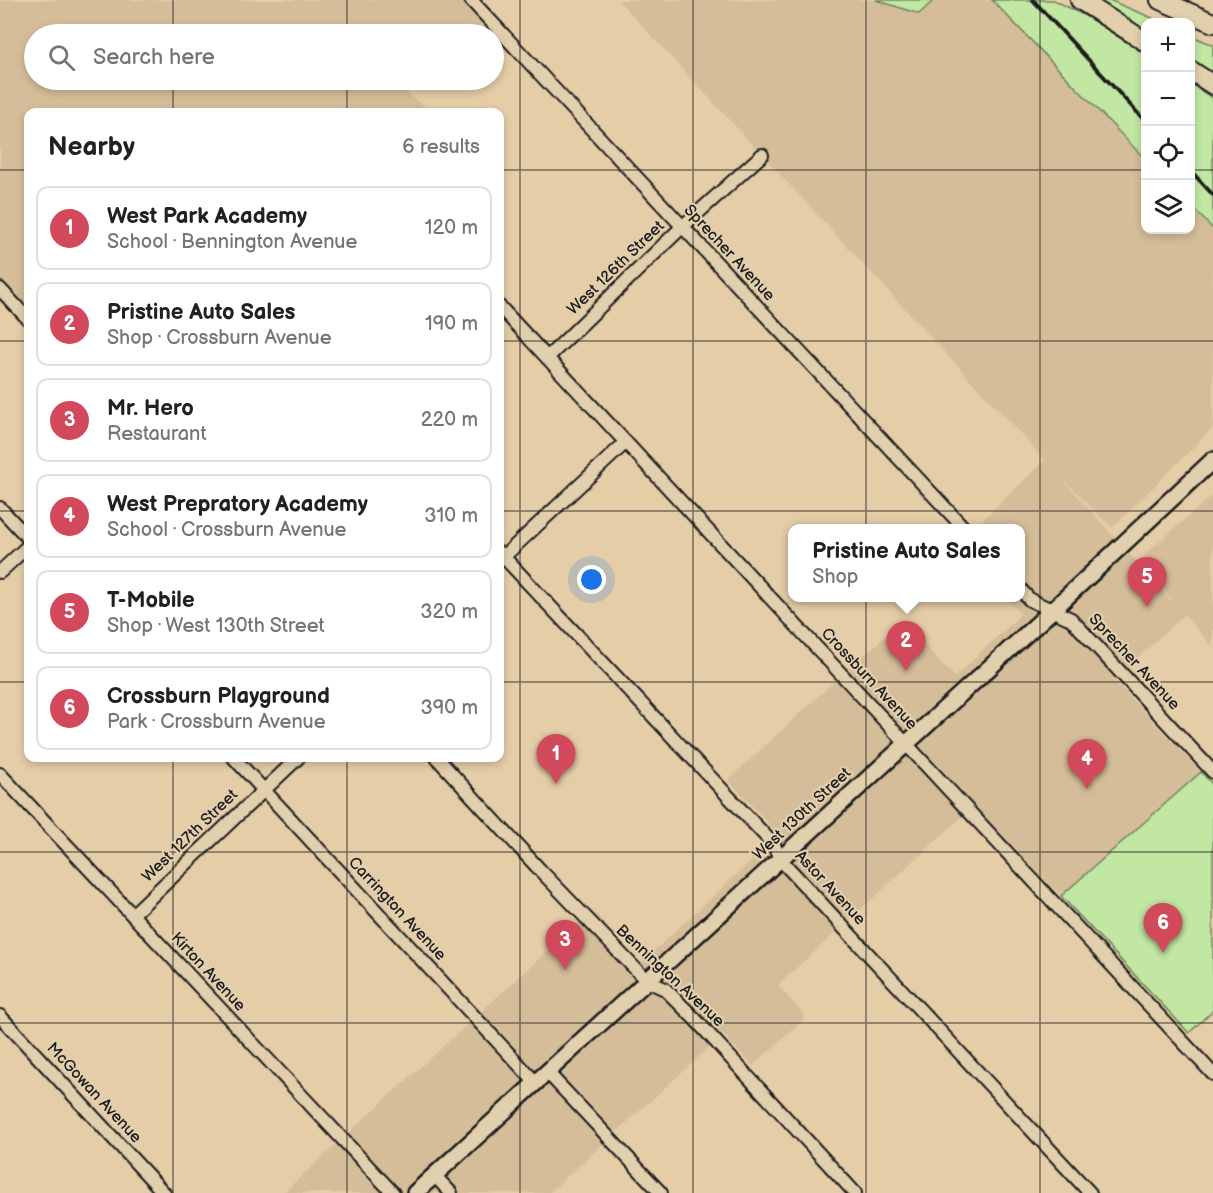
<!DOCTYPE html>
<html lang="en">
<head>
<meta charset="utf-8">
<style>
	:root { --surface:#fff; --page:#f6f6f6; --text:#202124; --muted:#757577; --line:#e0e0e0; --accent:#d1495b }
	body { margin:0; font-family:"Balsamiq Sans",sans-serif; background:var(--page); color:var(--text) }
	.controls { position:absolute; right:18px; top:18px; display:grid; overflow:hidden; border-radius:12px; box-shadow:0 3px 9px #0003 }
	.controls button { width:54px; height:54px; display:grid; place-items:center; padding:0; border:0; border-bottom:2px solid var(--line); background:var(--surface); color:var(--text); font:30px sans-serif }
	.you { position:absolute; left:592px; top:580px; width:21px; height:21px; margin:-15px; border:4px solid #fff; border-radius:50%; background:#1a73e8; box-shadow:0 0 0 9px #1a73e833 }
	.badge { display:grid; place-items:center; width:39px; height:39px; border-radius:50%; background:var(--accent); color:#fff; font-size:20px; font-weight:700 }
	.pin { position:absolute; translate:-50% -50px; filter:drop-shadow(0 2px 3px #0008) }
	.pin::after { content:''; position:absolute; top:32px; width:21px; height:18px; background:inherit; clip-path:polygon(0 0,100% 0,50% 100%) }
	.popup { position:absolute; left:788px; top:524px; width:237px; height:78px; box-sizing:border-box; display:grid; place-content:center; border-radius:12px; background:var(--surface); filter:drop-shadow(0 2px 4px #0005); font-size:20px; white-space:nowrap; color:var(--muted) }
	.popup b { font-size:22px; color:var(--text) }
	.popup::after { content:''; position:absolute; left:50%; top:100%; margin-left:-12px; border:12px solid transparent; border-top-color:var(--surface) }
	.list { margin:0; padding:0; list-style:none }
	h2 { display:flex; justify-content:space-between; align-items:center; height:78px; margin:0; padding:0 24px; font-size:26px }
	h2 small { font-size:20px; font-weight:400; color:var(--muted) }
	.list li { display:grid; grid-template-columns:39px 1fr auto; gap:18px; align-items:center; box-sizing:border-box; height:84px; margin:0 12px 12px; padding:0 12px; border:2px solid var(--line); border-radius:12px }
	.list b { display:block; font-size:22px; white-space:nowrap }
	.list p { margin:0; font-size:20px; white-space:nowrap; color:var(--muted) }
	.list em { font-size:20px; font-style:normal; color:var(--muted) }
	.icon { flex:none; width:33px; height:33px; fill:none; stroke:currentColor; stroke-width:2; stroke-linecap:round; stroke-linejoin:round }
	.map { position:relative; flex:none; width:1213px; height:1193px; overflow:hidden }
	.search { position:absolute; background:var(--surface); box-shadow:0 3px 9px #0003; left:24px; top:24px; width:480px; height:66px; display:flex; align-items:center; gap:15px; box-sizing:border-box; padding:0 21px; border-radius:33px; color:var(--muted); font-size:22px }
	.panel { position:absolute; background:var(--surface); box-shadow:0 3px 9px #0003; left:24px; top:108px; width:480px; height:654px; border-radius:12px }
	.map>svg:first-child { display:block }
	.built { fill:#d5bd99 }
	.green { fill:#c1e7a2; stroke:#6e825f; stroke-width:1.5 }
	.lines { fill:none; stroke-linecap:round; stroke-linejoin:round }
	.minor-casing { stroke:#1c1c1c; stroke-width:16 }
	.major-casing { stroke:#1c1c1c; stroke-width:20 }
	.highway-casing { stroke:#1c1c1c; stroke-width:22 }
	.minor { stroke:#e2cfad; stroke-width:12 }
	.major { stroke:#e2cfad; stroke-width:15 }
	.highway { stroke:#e2cfad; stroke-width:18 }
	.rail { stroke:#1c1c1c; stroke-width:4 }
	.grid { fill:none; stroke:#1c1c1c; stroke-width:1.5; stroke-opacity:0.55 }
	.labels { text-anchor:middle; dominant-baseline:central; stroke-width:4.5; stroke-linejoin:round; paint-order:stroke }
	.street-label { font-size:16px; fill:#1c1c1c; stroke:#e2cfad }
</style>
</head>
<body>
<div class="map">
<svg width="1213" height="1193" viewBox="0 0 1213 1193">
	<rect width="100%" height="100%" fill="#e5cda8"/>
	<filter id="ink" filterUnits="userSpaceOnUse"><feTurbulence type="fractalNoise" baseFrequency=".0167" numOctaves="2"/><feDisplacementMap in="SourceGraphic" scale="12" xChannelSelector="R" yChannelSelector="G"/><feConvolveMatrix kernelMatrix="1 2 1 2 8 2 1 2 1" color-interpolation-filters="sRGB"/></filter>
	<g filter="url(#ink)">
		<!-- built -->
		<path class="built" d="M0,0H481L483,22L470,34H34V80H421L406,93L433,112H28V316L0,286Z
			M618,0H876L919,14L934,0H992L1145,159L1146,230H1190L1191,206L1213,229V428L1112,528L1057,473L1173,603L1144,555L1213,495V647L1184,615L1114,680L1201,772L1061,896L974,806L778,985L806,1017L753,1066L723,1035L549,1193H283L592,910L641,963L779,835L728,780L830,685L902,622L955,677L1021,614L1006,598H1020V528H974L1045,460Z"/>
		<!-- green -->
		<path class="green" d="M876,0H934L919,14Z
			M992,0H1054L1089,18L1145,54V159Z
			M1096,0H1109L1162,22H1146L1145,35Z
			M1190,35L1213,45V78L1191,64Z
			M1190,84L1213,98V229L1191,206Z
			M1201,772L1213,785V1010L1189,1033L1061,896Z"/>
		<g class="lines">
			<defs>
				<path id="minor" d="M471,0L964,528
					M0,289L28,319
					M500,307L1213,1074
					M547,358L682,227L762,155
					M0,508L28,538
					M500,553L774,845L780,859L1090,1193
					M500,560L626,442
					M0,572L28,546
					M1020,589L1030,600L1071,619L1213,772
					M234,758L536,1083
					M437,758L540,870L647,981L665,989L694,1018L855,1193
					M0,774L393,1193
					M132,915L298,758
					M0,1016L164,1193
					M548,1073L661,1193
					M434,1175L451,1193"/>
				<path id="major" d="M415,1193L1058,605L1213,460"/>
				<path id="highway" d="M1080,0L1146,42
					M1160,0L1213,23
					M1190,70L1213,85"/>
			</defs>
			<!-- minor casing -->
			<use href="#minor" class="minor-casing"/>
			<!-- major casing -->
			<use href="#major" class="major-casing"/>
			<!-- highway casing -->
			<use href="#highway" class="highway-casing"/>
			<!-- minor -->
			<use href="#minor" class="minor"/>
			<!-- major -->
			<use href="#major" class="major"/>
			<!-- highway -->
			<use href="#highway" class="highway"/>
			<!-- rail -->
			<path class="rail" d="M1033,0L1146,122
				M1190,170L1213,195"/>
		</g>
	</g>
	<!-- grid -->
	<path class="grid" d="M173,0V34M347,0V34M520,0V1193M693,0V1193M866,0V1193M1040,0V1193M173,80V112M347,80V112M0,170H28M500,170H1146M1190,170H1213M0,341H28M500,341H1213M0,511H28M500,511H1213M0,682H28M500,682H1213M173,758V1193M347,758V1193M0,852H1213M0,1023H1213"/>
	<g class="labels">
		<!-- street labels -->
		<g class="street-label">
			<text transform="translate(729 253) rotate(47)">Sprecher Avenue</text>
			<text transform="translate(616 268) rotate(-44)">West 126th Street</text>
			<text transform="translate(1134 662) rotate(47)">Sprecher Avenue</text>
			<text transform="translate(869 679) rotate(47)">Crossburn Avenue</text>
			<text transform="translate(802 814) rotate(-43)">West 130th Street</text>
			<text transform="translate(190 836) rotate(-44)">West 127th Street</text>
			<text transform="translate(830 888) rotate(47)">Astor Avenue</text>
			<text transform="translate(397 909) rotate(47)">Carrington Avenue</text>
			<text transform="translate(208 972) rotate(47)">Kirton Avenue</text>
			<text transform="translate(670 976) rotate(43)">Bennington Avenue</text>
			<text transform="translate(94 1093) rotate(47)">McGowan Avenue</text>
		</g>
	</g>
</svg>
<div class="controls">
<button>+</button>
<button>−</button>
<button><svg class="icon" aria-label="locate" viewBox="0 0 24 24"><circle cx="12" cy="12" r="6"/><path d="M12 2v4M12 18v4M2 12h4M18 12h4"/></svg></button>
<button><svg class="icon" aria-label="layers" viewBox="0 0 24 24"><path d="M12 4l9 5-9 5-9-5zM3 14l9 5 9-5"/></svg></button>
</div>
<div class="you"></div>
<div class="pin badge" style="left:556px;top:784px">1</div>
<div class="pin badge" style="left:906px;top:671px">2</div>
<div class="popup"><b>Pristine Auto Sales</b>Shop</div>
<div class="pin badge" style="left:565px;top:970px">3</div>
<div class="pin badge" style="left:1087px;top:789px">4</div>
<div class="pin badge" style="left:1147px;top:607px">5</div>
<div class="pin badge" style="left:1163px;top:953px">6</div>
<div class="search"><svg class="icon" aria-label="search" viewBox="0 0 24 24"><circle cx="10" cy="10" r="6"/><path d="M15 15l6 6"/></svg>Search here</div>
<section class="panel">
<h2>Nearby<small>6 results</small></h2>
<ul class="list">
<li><span class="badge">1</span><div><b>West Park Academy</b><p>School · Bennington Avenue</p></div><em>120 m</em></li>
<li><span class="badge">2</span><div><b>Pristine Auto Sales</b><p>Shop · Crossburn Avenue</p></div><em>190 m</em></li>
<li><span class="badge">3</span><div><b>Mr. Hero</b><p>Restaurant</p></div><em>220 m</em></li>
<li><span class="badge">4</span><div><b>West Prepratory Academy</b><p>School · Crossburn Avenue</p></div><em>310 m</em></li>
<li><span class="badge">5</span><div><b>T-Mobile</b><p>Shop · West 130th Street</p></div><em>320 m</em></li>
<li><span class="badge">6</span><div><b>Crossburn Playground</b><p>Park · Crossburn Avenue</p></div><em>390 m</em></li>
</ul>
</section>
</div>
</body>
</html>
